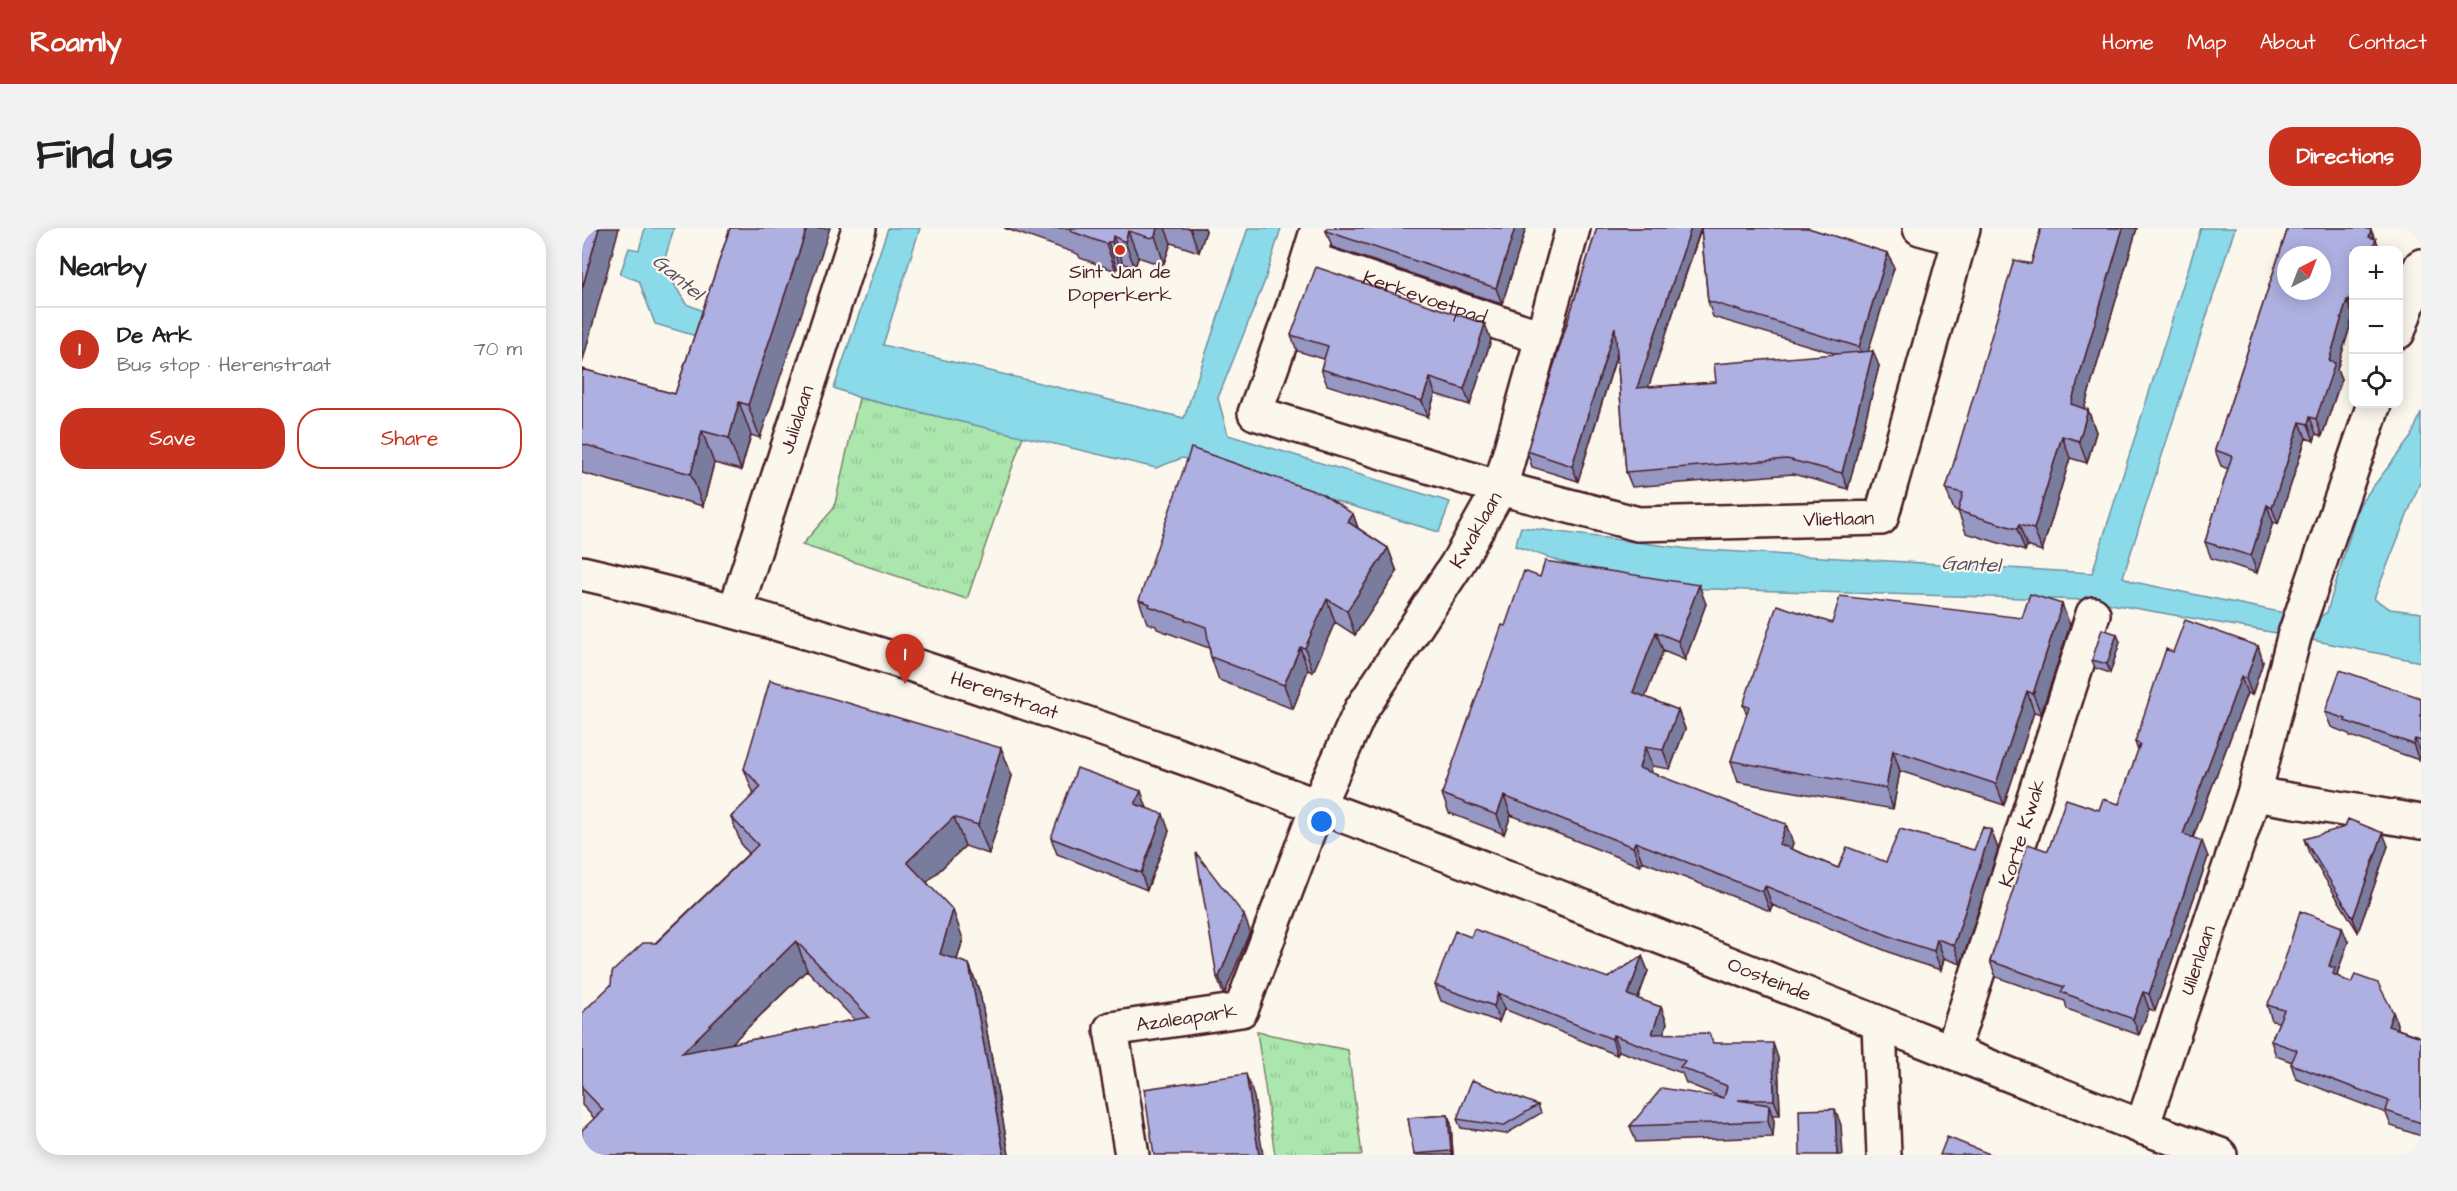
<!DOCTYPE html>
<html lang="en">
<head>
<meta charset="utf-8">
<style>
	:root { --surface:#fff; --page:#f2f2f2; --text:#202124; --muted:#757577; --line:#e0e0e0; --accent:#c8321e }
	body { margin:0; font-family:"Architects Daughter",sans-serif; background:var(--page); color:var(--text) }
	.controls { position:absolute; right:18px; top:18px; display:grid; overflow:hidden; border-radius:12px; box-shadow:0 3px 15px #0003 }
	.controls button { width:54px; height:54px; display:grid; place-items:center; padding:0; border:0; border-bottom:2px solid var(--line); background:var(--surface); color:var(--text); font:30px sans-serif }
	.compass { position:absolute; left:1695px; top:18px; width:54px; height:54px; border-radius:50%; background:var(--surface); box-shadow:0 3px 15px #0003; rotate:42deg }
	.you { position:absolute; left:740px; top:594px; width:21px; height:21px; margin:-15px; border:4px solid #fff; border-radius:50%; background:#1a73e8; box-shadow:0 0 0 9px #1a73e833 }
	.badge { display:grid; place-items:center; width:39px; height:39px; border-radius:50%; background:var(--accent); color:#fff; font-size:20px; font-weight:700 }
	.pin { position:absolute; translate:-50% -50px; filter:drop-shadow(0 2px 3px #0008) }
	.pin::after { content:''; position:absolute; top:32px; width:21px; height:18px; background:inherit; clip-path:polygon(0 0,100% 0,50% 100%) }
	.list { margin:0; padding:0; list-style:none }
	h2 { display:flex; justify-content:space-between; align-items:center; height:78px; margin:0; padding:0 24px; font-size:26px }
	h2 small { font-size:20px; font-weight:400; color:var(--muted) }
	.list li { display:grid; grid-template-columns:39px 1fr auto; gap:18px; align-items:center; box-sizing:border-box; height:84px; padding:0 24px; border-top:2px solid var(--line) }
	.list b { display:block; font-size:22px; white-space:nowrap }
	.list p { margin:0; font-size:20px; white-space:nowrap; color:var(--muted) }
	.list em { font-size:20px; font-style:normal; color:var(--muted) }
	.actions { display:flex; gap:12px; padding:18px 24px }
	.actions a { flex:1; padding:14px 0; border:2px solid var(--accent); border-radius:24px; text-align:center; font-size:21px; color:var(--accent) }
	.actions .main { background:var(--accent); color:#fff }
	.icon { flex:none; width:33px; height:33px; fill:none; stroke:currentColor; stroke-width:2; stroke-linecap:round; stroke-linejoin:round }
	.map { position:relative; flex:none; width:1839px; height:927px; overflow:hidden; border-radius:24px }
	header { display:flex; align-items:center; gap:36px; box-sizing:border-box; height:84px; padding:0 30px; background:var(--accent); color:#fff }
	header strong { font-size:28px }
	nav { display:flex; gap:33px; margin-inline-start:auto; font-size:21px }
	.intro { display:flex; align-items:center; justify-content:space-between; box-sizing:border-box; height:144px; padding:0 36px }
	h1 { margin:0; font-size:42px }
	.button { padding:15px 27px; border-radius:24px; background:var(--accent); color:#fff; font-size:21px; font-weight:700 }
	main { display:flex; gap:36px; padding:0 36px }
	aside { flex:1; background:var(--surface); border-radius:24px; box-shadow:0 3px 15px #0003 }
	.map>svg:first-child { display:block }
	.grass { fill:url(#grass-tufts); stroke:#7a836c; stroke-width:1.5 }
	.water { fill:#8bdaea; stroke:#718f9e; stroke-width:1.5 }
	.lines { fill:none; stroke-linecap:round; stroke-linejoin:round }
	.minor-casing { stroke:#4a1f2b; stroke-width:38 }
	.minor { stroke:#fbf7ec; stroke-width:33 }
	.wall { fill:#9697c2; stroke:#4a1f2b; stroke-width:1.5; fill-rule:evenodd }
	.shaded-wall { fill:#7a7b9e; stroke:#4a1f2b; stroke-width:1.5 }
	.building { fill:#aeb0e1; stroke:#4a1f2b; stroke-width:1.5; fill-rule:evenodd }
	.poi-dot { fill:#c8321e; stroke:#fbf7ec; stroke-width:2 }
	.labels { text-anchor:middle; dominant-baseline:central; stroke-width:4.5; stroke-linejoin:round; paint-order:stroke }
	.poi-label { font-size:20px; fill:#4a1f2b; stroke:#fbf7ec }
	.street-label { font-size:20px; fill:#4a1f2b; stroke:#fbf7ec }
	.water-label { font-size:21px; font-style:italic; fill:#5a4e5b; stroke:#fbf7ec }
</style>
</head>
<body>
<header>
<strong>Roamly</strong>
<nav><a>Home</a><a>Map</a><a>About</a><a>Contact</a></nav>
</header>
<div class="intro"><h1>Find us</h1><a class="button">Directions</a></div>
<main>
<aside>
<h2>Nearby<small></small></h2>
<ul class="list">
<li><span class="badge">1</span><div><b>De Ark</b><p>Bus stop · Herenstraat</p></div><em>70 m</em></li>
</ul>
<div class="actions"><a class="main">Save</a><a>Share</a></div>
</aside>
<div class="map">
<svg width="1839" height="927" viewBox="0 0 1839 927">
	<defs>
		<pattern id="grass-tufts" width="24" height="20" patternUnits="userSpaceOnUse" patternTransform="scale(1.5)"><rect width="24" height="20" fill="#abe7ad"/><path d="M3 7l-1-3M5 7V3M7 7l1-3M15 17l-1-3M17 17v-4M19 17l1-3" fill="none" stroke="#95c695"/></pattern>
	</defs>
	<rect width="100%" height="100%" fill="#fbf7ec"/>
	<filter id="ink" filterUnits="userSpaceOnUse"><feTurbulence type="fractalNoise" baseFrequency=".0167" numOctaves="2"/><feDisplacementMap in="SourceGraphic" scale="12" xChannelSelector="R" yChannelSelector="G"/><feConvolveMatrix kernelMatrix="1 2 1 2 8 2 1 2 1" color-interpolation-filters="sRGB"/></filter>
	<g filter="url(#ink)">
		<!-- grass -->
		<path class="grass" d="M277,170L441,208L385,371L220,317L252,280Z
			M675,804L766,822L780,927H693Z"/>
		<!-- water -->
		<path class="water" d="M63,0H92L81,37L104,76L129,86L118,109L73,96L57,53L38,46L47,20L57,22Z
			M306,0H338L301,117L602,190L666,0H699L682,55L636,170L646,207L868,274L857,304L623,234L600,230L574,240L278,170L252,160Z
			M1619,0H1653L1541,349L1552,354L1707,386C1723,392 1731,396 1745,384L1777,277L1829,209L1839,185V252L1792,371L1808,381L1839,385V434L1700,406L1506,372L1097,360L986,336L933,318L939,299L1107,321L1510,345Z"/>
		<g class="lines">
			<defs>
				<g id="minor">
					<path id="s1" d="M736,0L712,77L673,185L918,260L1056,296L1299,290L1381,0"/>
					<path d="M1338,0L1378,11"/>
					<path id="s2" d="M727,31L959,109"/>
					<path d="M1816,104L1839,38"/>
					<path id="s3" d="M0,345C200,390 396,457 589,525C916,641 1237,772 1560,899L1638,927"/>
					<path id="s4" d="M153,383L277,0"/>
					<path d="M1672,566L1839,594"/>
					<path d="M1297,796L1302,927"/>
					<path id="s5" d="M1370,824L1511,386"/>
					<path id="s6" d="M1560,899L1672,566L1712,409L1792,176"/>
					<path id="s7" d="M550,927L529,801L659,782L736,577L779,482L875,336L918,260L991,0"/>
				</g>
			</defs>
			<!-- minor casing -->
			<use href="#minor" class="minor-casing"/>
			<!-- minor -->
			<use href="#minor" class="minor"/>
		</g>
		<!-- wall -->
		<path class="wall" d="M148,0L178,210L169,207L159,242L132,235L121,278L0,245V141L93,166Z
			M422,0H623L624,3L617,24L589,15L582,35L579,37L556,29L553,40L541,35L539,41L535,40L534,43L498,30L496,26Z
			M745,0H944L920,76L750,19L744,3Z
			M1015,0H1226L1306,25L1312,40L1286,123L1297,138L1266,261L1211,246L1050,259L1044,244L1035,126L996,253L950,239L945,223ZM1119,2L1126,73L1131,89L1255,126L1134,154L1066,159Z
			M1459,0H1555L1502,181L1506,182L1514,204L1505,235L1488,230L1460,323L1445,318L1443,323L1384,305L1376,283L1372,282L1364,261L1449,36Z
			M1706,0H1783L1789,2L1798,22H1772V88H1771L1755,142L1759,152L1740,208L1734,206L1732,213L1724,210L1696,296L1691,294L1675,345L1629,330L1623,314L1646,241L1639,238L1633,222ZM1704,27H1740V63H1704Z
			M709,107L909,112L888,177L853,166L846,189L745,157L739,141L742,131L715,123Z
			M771,286L776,300L806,320L815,344L773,407L753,394L731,444L726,442L711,481L637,452L629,429L627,420L575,401L574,398L565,395L557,372Z
			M958,349L1124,376L1103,432L1081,423L1063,469L1096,482L1103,501L1088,541L1070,538L1068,544L1211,615L1209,621L1256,640L1392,622L1409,602L1416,621L1379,736L1362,730L1359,742L1327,732L1190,677L1188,683L1060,633L1058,638L929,587L922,606L867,585L860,566L923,398Z
			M1250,395L1488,397L1459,486L1452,484L1422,577L1318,543L1311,581L1156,554L1149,533L1165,487L1161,477Z
			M1538,414L1528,445L1513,440L1510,432Z
			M1676,418L1681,434L1670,467L1665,465L1611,610L1626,629L1573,783L1567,781L1557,807L1485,781L1483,773L1414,749L1408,733L1466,623L1517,582L1537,576L1556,523L1553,514L1591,424Z
			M1839,470V526L1837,532L1768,508L1767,506L1749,499L1743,484Z
			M419,520L430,548L407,626L383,618L345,654L381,711L375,732L387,736L398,765L427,927H0L12,890L0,877V785L167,625L160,618L149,589L172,567L162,541ZM225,742L273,792L149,816Z
			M565,580L587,603L565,662L475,626L469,610Z
			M1722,611L1806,618L1776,704L1727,625Z
			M668,703L643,765L641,766L635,749Z
			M889,709L1026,750L1060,728L1066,743L1056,771L1079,779L1085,795L1081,806L1131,815L1196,830L1198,887H1190L1192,893L1191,909L1054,914L1048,898L1141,870L1104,855L1100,845L1037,823L1035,827L922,781L917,794L859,773L853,757Z
			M1766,714L1755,746L1756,749L1811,784L1816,799V801L1839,809V908L1809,898L1804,885L1714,851L1709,836L1710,834L1694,828L1689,813L1697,794L1690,793L1685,777Z
			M956,877L959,885L924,906L879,900L875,891Z
			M866,887L869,896L871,927H833L826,890Z"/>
		<!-- shaded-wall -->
		<path class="shaded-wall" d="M17,0H37L0,136V61Z
			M225,0H248L178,210L166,177Z
			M575,0H583L589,15L582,35L573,8Z
			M608,0H623L624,3L617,24Z
			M933,0H944L920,76L914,60Z
			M1109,0H1119L1061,176L1055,160Z
			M1541,0H1555L1497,198L1489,176Z
			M1789,2L1793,13L1794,11L1798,22H1790L1787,9Z
			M546,3L556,29L553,40L543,14Z
			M531,8L541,35L539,41L530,14Z
			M526,14L535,40L534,43L524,16Z
			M1306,25L1312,40L1283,134L1277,119Z
			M1769,65L1772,72V86L1767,72Z
			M1765,72L1771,88L1755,142L1759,152L1740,208L1734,191L1747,133Z
			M903,96L909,112L888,177L882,161Z
			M1033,99L1038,115L996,253L990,238Z
			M1291,123L1297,138L1266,261L1260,245Z
			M848,150L853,166L846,189L840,173Z
			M157,174L169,207L159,242L147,210Z
			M1506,182L1514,204L1505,235L1497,213Z
			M1728,189L1734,206L1732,213L1726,196Z
			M1718,194L1724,210L1696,296L1690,280Z
			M120,203L132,235L121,278L109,246Z
			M1480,208L1488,230L1460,323L1452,301Z
			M1685,277L1691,294L1675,345L1669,328Z
			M771,286L779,309L766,294Z
			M1437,297L1445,318L1443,323L1435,301Z
			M806,320L815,344L773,407L765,383Z
			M1117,357L1124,376L1103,432L1096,413Z
			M745,371L753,394L731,444L723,420Z
			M1480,376L1488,397L1459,486L1451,466Z
			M1074,404L1081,423L1058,483L1051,464Z
			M1535,406L1538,414L1528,445L1525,436Z
			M1676,418L1681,434L1670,467L1664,451Z
			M718,419L726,442L711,481L702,457Z
			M1659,449L1665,465L1606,623L1601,606Z
			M1445,463L1452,484L1422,577L1414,556Z
			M1096,482L1103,501L1088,541L1081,522Z
			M1833,511L1839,526L1837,532L1831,516Z
			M1063,519L1070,538L1064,559L1057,540Z
			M419,520L430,548L407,626L396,597Z
			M1311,522L1318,543L1311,581L1304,560Z
			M559,563L565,580L553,576Z
			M922,568L929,587L922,606L915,587Z
			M581,586L587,603L565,662L559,645Z
			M372,589L383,618L336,663L325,634Z
			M1204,596L1211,615L1204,635L1197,616Z
			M1409,602L1416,621L1379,736L1372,717Z
			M1801,605L1806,618L1776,704L1771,690Z
			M1620,613L1626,629L1573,783L1567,766Z
			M1053,614L1060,633L1058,638L1051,619Z
			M1183,658L1190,677L1188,683L1181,664Z
			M371,682L381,711L368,755L358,726Z
			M662,687L668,703L643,765L637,749Z
			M1760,699L1766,714L1755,746L1758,755L1756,761L1747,738Z
			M1355,711L1362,730L1359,742L1352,723Z
			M214,713L225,742L110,854L100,825Z
			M1060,728L1066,743L1051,783L1046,767Z
			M387,736L398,765L427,927H422Z
			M1561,764L1567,781L1557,807L1551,791Z
			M916,765L922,781L917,794L912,778Z
			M1079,779L1085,795L1076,821L1070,806Z
			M1811,784L1816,799L1811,813L1806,798Z
			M1031,807L1037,823L1035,827L1030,811Z
			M1191,815L1196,830L1198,887L1192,872Z
			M664,846L672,869L681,927H677Z
			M1187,877L1192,893L1191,909L1186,893Z
			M1253,881L1259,897L1261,927H1255Z
			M866,887L869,896L871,927H870L869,923Z"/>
		<!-- building -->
		<path class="building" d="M0,0H17L0,61Z
			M148,0H225L166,177L157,174L147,210L120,203L109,246L0,216V141L93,166Z
			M488,0H575L573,8L569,10L546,3L543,14L531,8L530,14H526L524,16L488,3L489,1Z
			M745,0H933L914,60L744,3Z
			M1015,0H1109L1055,160L1134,154L1132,136L1291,123L1260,245L1205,231L1044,244L1033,99L990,238L945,223Z
			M1119,0H1226L1306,25L1277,119L1126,73Z
			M1459,0H1541L1489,176L1506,182L1497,213L1480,208L1452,301L1437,297L1435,301L1376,283L1381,265L1364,261L1432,32L1449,36Z
			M1706,0H1783L1789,2L1787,9L1794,11L1790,22H1772V66L1769,65L1767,72H1765L1747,133L1753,135L1734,191L1728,189L1726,196L1718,194L1690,280L1685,277L1669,328L1623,314L1650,228L1633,222ZM1704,27H1740V63H1704Z
			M734,39L903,96L882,161L848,150L840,173L739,141L746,118L709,107Z
			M609,220L740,266L771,286L766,294L806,320L765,383L745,371L723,420L718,419L702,457L629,429L624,399L567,378L568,376L557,372Z
			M963,333L1117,357L1096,413L1074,404L1051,464L1096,482L1081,522L1063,519L1057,540L1204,596L1197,616L1256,640L1265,619L1304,634L1318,601L1392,622L1401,599L1409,602L1372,717L1355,711L1352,723L1320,713L1183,658L1181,664L1053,614L1051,619L922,568L915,587L860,566L920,397L923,398L942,343L958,349Z
			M1448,366L1480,376L1451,466L1445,463L1414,556L1311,522L1304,560L1149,533L1167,479L1161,477L1195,377L1250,395L1258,368L1440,390Z
			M1603,392L1676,418L1664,451L1659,449L1601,606L1620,613L1567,766L1561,764L1551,791L1479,764L1482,759L1408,733L1446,616L1466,623L1484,571L1517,582L1521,571L1537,576L1558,516L1553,514L1584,421L1591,424Z
			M1520,401L1535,406L1525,436L1510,432Z
			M1758,442L1839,470V513L1833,511L1831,516L1763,493L1764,491L1743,484Z
			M188,452L419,520L396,597L372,589L325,634L371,682L358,726L387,736L422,927H0V902L21,882L0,860V785L29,757L30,744L61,715H74L176,617L149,589L179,559L162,541ZM214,713L287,789L100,825Z
			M495,540L559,563L553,576L581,586L559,645L469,610Z
			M1766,591L1801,605L1771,690L1722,611L1763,599Z
			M614,625L662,687L637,749H635Z
			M1718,683L1760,699L1747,738L1753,740L1751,746L1769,755L1773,747L1796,755L1811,784L1806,798L1839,809V895L1804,883L1807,873L1709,836L1715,822L1689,813L1702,782L1685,777L1695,757Z
			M892,701L1026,750L1060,728L1046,767L1079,779L1070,806L1127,805L1131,815H1191L1192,872H1156L1187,877L1186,893L1048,898L1080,860L1142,870L1145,858L1098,839L1103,833L1031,807L1030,811L916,765L912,778L853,757L873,703L889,709Z
			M664,846L677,927H572L562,861Z
			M890,852L956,877L921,898L875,891Z
			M1253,881L1255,927H1218L1217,882Z
			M866,887L869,923L832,926L826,890Z
			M1365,909L1410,927H1358Z"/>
	</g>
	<!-- markers -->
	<circle class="poi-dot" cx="538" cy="22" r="6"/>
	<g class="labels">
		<!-- poi labels -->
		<g class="poi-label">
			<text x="538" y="44">Sint Jan de<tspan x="538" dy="23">Doperkerk</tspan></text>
		</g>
		<!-- street labels -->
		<g class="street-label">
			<text stroke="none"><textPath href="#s2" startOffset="122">Kerkevoetpad</textPath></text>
			<text stroke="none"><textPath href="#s4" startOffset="201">Julialaan</textPath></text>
			<text stroke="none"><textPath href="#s1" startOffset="795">Vlietlaan</textPath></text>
			<text stroke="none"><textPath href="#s7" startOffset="796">Kwaklaan</textPath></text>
			<text stroke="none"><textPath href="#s3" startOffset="440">Herenstraat</textPath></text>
			<text stroke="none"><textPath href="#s5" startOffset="230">Korte Kwak</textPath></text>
			<text stroke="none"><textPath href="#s6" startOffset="176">Uilenlaan</textPath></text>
			<text stroke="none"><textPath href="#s3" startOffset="1256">Oosteinde</textPath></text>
			<text stroke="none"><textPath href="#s7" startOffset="204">Azaleapark</textPath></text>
		</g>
		<!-- water labels -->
		<g class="water-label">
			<text transform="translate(96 49) rotate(40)">Gantel</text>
			<text transform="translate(1389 336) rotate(3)">Gantel</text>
		</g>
	</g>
</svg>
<div class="controls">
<button>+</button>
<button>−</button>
<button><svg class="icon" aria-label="locate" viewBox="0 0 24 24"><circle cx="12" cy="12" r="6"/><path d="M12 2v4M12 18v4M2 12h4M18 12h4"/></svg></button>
</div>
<svg class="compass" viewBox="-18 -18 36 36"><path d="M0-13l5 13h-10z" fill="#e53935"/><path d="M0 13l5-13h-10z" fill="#757577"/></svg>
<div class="you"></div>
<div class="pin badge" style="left:323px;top:456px">1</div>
</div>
</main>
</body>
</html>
